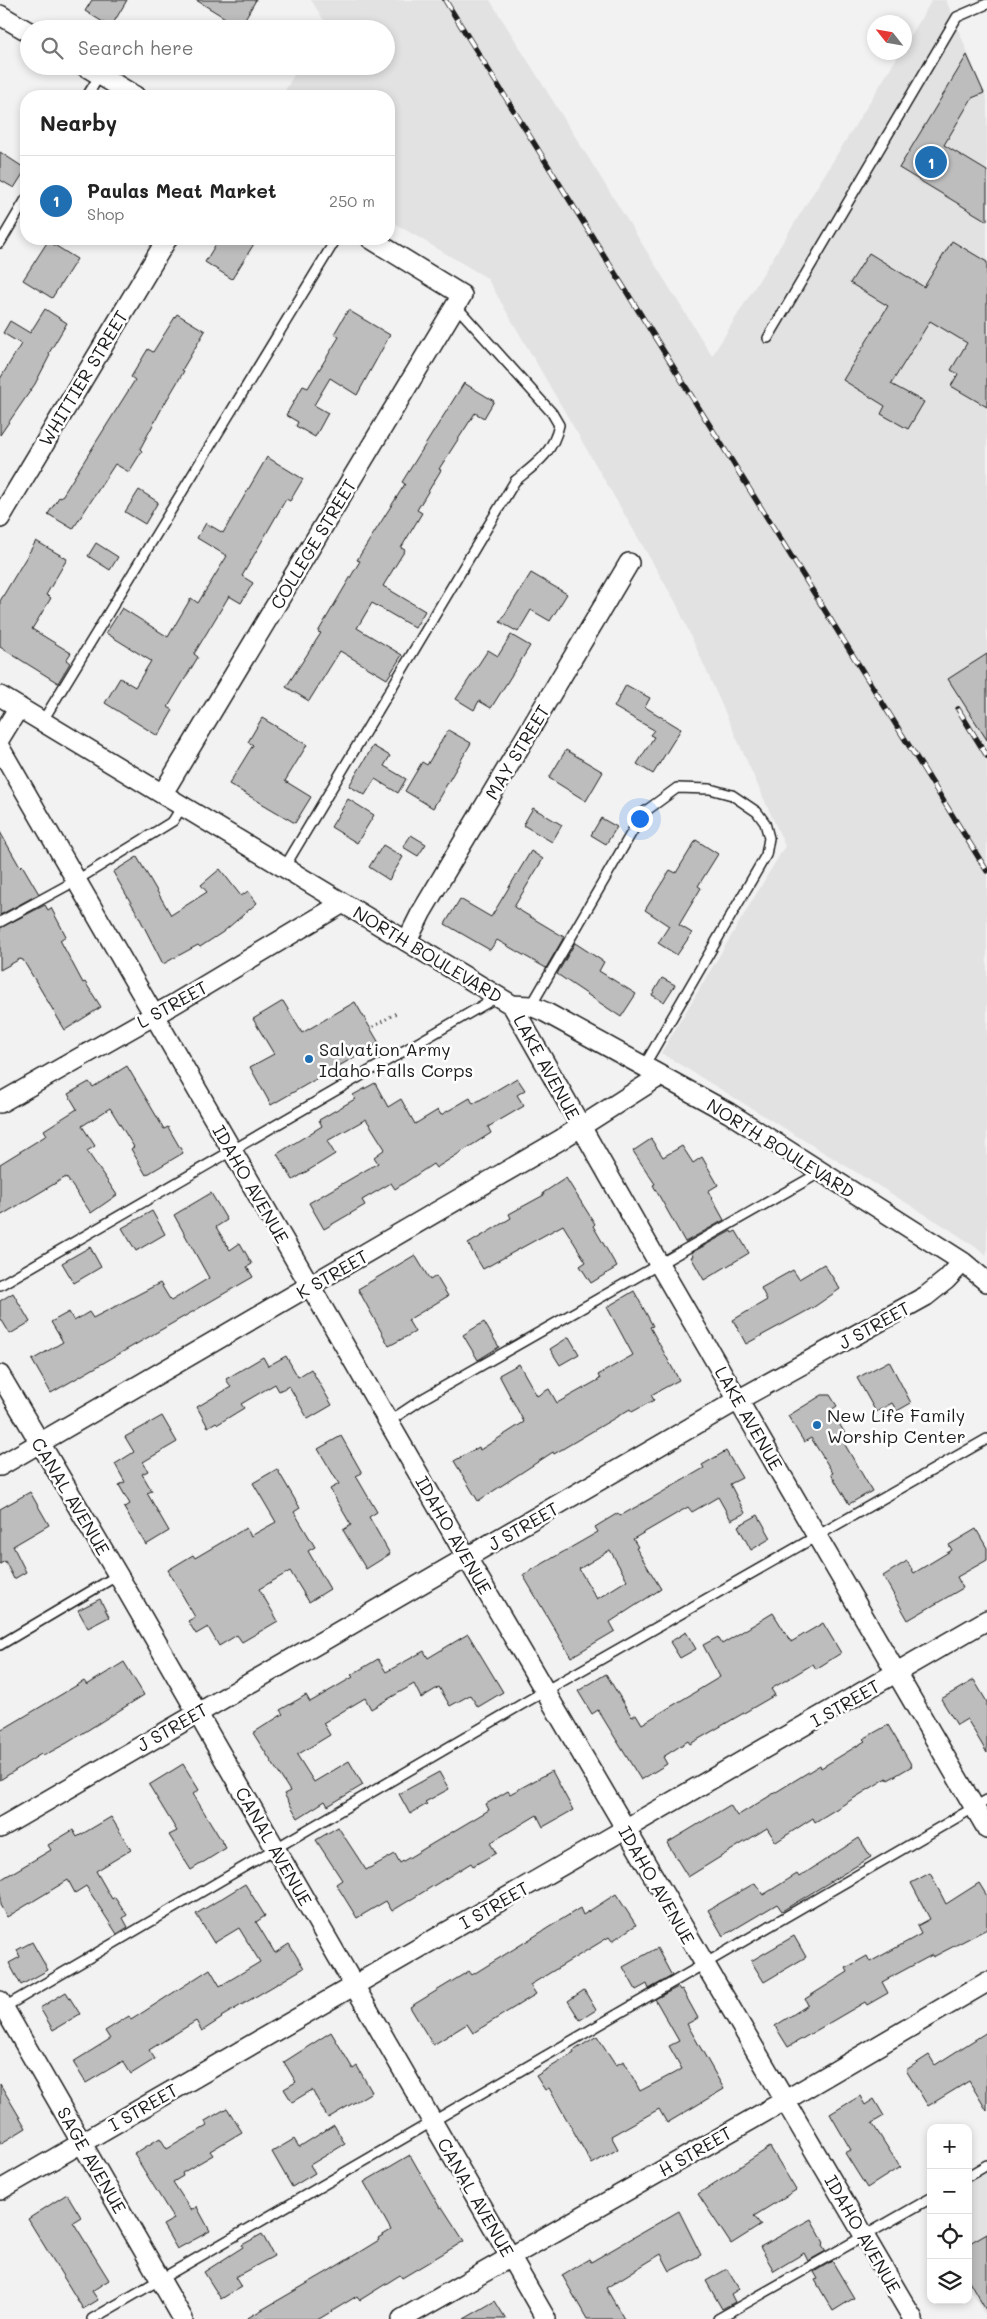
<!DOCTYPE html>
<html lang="en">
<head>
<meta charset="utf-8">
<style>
	:root { --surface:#fff; --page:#f2f2f2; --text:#222; --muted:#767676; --line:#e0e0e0; --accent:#1f6fb2 }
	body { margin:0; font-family:Mali,sans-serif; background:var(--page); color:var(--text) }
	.controls { position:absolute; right:15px; bottom:15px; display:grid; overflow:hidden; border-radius:10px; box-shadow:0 2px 8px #0003 }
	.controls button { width:45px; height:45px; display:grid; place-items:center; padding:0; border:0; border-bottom:1px solid var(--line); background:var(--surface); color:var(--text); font:25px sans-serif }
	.compass { position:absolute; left:867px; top:15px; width:45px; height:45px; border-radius:50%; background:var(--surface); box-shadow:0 2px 8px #0003; rotate:301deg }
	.you { position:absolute; left:639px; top:818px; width:18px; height:18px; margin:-12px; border:4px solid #fff; border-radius:50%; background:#1a73e8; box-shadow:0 0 0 8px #1a73e833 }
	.badge { display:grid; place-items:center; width:32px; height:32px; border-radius:50%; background:var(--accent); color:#fff; font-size:16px; font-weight:700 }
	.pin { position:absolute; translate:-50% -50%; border:2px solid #fff; box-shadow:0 1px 5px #0006 }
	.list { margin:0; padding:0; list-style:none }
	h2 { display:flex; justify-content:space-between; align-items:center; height:65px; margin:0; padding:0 20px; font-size:21px }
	h2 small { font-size:16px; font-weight:400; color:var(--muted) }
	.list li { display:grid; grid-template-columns:32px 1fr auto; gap:15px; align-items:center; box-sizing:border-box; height:90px; padding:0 20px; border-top:1px solid var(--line) }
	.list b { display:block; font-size:19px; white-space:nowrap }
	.list p { margin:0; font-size:16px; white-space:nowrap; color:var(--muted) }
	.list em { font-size:16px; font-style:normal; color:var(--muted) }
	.icon { flex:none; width:28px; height:28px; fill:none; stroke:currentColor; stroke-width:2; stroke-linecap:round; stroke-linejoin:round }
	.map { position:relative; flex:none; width:987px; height:2319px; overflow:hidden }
	.search { position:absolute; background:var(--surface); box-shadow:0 2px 8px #0003; left:20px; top:20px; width:375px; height:55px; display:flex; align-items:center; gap:12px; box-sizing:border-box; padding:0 18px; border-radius:28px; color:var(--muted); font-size:19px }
	.panel { position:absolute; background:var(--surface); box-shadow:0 2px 8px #0003; left:20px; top:90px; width:375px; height:155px; border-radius:20px }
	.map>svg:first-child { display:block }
	.built { fill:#e2e2e2 }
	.building { fill:#bdbdbd; stroke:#1c1c1c; fill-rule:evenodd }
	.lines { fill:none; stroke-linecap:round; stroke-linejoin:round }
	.lane-casing { stroke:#1c1c1c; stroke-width:12 }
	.street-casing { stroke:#1c1c1c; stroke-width:22 }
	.path { stroke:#1c1c1c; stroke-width:3; stroke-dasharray:1 4; stroke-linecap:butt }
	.lane { stroke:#fff; stroke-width:9 }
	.street { stroke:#fff; stroke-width:19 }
	.rail-casing { stroke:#1c1c1c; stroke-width:5.5 }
	.rail { stroke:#fff; stroke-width:4; stroke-dasharray:11; stroke-linecap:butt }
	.poi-dot { fill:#1f6fb2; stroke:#fff; stroke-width:2 }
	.labels { text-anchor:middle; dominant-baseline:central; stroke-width:5; stroke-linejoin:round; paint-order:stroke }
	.street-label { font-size:18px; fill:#1c1c1c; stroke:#fff }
	.poi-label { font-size:18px; fill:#1c1c1c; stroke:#fff; text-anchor:start }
</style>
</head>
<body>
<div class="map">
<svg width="987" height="2319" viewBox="0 0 987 2319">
	<rect width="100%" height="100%" fill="#f2f2f2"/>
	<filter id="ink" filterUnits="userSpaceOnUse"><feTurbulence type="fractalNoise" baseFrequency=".02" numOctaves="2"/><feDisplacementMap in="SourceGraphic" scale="10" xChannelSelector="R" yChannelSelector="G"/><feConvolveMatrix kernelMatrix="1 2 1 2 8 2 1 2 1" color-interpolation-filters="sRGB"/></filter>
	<g filter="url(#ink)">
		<!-- built -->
		<path class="built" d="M311,0H490L712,356L900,53L904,52L905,45L932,0H946L987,99V1255L949,1229L661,1053L785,846L676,603L487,278L389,220V96H282L299,66H386V29H321L325,22Z
			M987,2171V2313L985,2315L968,2287V2182Z"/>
		<!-- building -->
		<path class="building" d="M92,0H127L111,27L85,11Z
			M196,0H256L240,27Z
			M967,55L984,93L972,98L944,145L987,171V221L899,168Z
			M0,152L26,169L14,188L0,180Z
			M219,239H257L232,279L205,262Z
			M48,241L77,259L52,298L23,280Z
			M952,241L987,262V407L951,386L958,374L951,370L967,343L930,321L891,384L924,402L908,429L881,414L885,406L843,380L888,306L850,283L869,253L924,287Z
			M45,309L67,323L49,353L50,355L35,384L0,435V379L21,344L3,333L10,321L30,333Z
			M348,310L390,335L357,395L330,378L314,405L328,413L315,437L296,426L298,422L286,415L303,386L308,388L339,337L334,334Z
			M177,314L205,331L182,370L184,371L162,408L140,449L142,451L129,472L115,464L73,529L48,514L59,497L61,498L135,380L131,377L148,349L153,352Z
			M464,383L494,401L484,418L475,413L439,469L441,470L417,510L422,513L401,548L405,550L383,586L425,611L415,628L372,603L357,628L402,655L387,679L340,651L309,701L286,687L321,633L318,632L360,561L357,560L405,484L402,482Z
			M267,457L303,479L290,501L286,499L242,576L253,583L241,603L229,596L194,654L198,657L168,707L173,710L158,736L105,703L120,678L135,687L151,661L106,633L122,608L168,637L191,598L198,603L227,556L197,538L206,523L223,533Z
			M139,490L158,502L145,524L125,512Z
			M36,541L67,559L46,595L51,598L32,629L71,653L66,660L70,663L58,683L0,647V601Z
			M96,543L118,557L110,570L88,556Z
			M531,573L567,594L550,621L531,610L518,632L500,622Z
			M511,635L530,646L491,708L479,701L474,710L456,699L488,650L498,656Z
			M987,654V740L948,679Z
			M626,685L650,698L645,707L681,729L653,774L637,764L654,737L650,735L654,730L614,707Z
			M262,718L307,745L285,781L311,797L295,823L229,784L253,745L248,742Z
			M448,730L471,743L433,808L405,791L422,762L427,765Z
			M373,746L390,756L384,766L406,779L398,793L375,779L365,795L349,786Z
			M566,750L603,772L586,801L549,778Z
			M348,799L374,815L357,843L331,827Z
			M533,808L562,825L552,842L523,825Z
			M601,818L617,827L606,844L591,835Z
			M0,832L20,867L22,865L39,894L0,915Z
			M411,835L426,844L418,856L403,847Z
			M696,840L718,854L698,886L701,888L679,925L692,933L677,955L658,943L669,926L645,910L670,870L676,873Z
			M383,845L403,857L389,880L369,867Z
			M531,851L543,859L514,907L564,937L546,968L497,940L490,950L445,924L460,899L491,917Z
			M137,857L171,915L207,892L201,885L220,869L241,896L248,891L257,903L223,932L200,947L198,945L163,964L137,913L113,872Z
			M45,905L48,910L51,908L66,936L60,940L83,983L85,982L101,1007L65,1030L23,960L20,959L0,970V928Z
			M575,943L604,962L599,971L636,994L621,1017L557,974Z
			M662,978L675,985L664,1002L652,995Z
			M283,1001L302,1033L355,1002L379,1043L271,1105L250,1067L274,1054L253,1019Z
			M127,1066L164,1129L168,1127L183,1153L146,1175L131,1149L134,1147L110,1108L82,1126L95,1146L87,1151L117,1195L91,1213L66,1177L0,1216V1164L47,1135L44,1130L77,1109L68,1094L89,1082L93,1087Z
			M517,1078L525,1090L517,1095L524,1106L488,1127L491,1133L436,1168L433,1164L395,1189L391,1183L362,1200L365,1205L324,1229L309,1203L378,1163L374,1157L385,1149L366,1119L327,1141L335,1154L293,1180L277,1154L322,1126L319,1120L355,1099L353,1095L375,1083L388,1107L401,1099L415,1124L438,1110L441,1115L470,1098L473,1104Z
			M651,1139L663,1157L682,1146L693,1163L702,1157L718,1185L708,1191L724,1220L685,1242L653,1185L655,1184L633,1151Z
			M566,1178L595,1224L593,1226L617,1267L591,1283L580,1266L586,1262L563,1225L483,1269L468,1244L511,1218L509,1214L544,1195L543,1193Z
			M211,1193L227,1220L216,1227L230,1250L240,1243L252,1264L247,1267L253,1277L51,1393L32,1360L63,1342L51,1322L69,1312L74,1321L89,1312L93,1318L160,1283L171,1301L209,1278L174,1215Z
			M152,1211L165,1234L136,1251L122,1228Z
			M731,1231L732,1233L736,1231L749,1253L704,1280L691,1257L693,1256L691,1253Z
			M90,1247L101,1267L74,1283L62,1263Z
			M415,1255L430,1280L436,1276L448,1296L408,1320L415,1332L389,1346L358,1289Z
			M824,1264L840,1289L814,1307L746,1344L733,1320L767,1300L761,1288L793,1270L799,1279Z
			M634,1291L653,1326L650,1327L679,1380L651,1395L654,1400L632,1412L630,1409L554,1454L553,1452L478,1501L454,1461L479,1447L480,1450L524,1422L499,1375L519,1364L537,1396L549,1389L557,1403L600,1379L598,1375L633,1355L607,1307Z
			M13,1293L30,1322L10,1334L0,1317V1301Z
			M484,1322L499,1347L478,1360L463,1335Z
			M569,1337L579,1354L560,1365L550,1349Z
			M286,1356L298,1377L311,1369L332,1405L308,1419L289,1386L279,1391L275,1384L241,1404L244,1408L218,1424L216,1422L208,1427L197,1407L231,1387L226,1379L263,1357L268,1366Z
			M889,1361L911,1403L897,1411L892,1403L876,1412L857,1378Z
			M822,1395H830L837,1406L831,1410L846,1435L841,1438L872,1491L849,1504L831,1474L833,1473L811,1438L804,1442L788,1416Z
			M162,1416L177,1442L143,1462L148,1471L142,1474L152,1491L147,1493L169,1531L146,1545L124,1508L130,1504L119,1485L125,1482L115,1464L134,1452L125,1437Z
			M341,1436L362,1473L356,1476L377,1512L369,1517L390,1554L366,1569L343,1530L351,1525L330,1489L339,1484L318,1449Z
			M726,1451L742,1478L730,1484L745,1513L731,1520L718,1497L692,1512L688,1507L633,1539L638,1547L636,1548L661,1589L610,1622L615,1631L571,1657L523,1575L598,1532L595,1527L618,1513L620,1516L659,1494L704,1468L702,1465ZM610,1550L627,1580L597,1599L579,1569Z
			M277,1469L300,1508L294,1512L315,1547L308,1551L330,1589L309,1602L290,1571L259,1589L278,1621L242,1642L237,1635L219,1646L208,1627L196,1634L188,1621L195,1617L168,1570L193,1555L195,1558L246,1528L251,1536L276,1522L253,1483Z
			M30,1492L49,1525L13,1546L26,1572L14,1579L5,1561L0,1564V1509Z
			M758,1515L771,1538L751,1550L738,1526Z
			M976,1529L987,1548V1560L957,1577L963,1588L908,1620L883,1576L907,1561L914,1573L952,1550L949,1545Z
			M100,1599L109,1617L88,1628L78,1610Z
			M773,1613L791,1642L823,1623L841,1653L816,1669L813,1664L771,1689L775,1695L690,1744L688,1741L663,1757L667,1764L641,1780L598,1710L592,1714L578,1691L606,1674L632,1717L636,1714L642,1724L720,1677L703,1645L718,1637L722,1644Z
			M686,1632L696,1649L680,1658L670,1642Z
			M468,1634L503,1692L478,1707L470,1695L450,1706L439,1687L421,1698L414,1684L371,1709L365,1698L323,1723L330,1735L297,1755L314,1782L349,1761L363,1785L328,1806L325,1801L298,1818L284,1794L290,1791L253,1733L283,1714L280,1710L306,1695L310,1702L353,1677L351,1675L378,1659L386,1672L424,1651L428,1658Z
			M124,1662L144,1695L67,1743L43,1756L41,1754L0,1780V1731L84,1681L87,1685Z
			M974,1680L987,1702V1753L967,1719L957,1725L941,1699Z
			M888,1725L912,1766L888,1780L887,1778L815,1822L813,1818L776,1842L767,1828L688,1877L667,1843L730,1805L737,1816L820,1765L821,1768L865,1741L863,1739Z
			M183,1764L199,1790L193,1794L226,1848L191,1870L169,1835L177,1831L149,1785Z
			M552,1771L573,1810L543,1827L537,1815L490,1843L496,1853L473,1866L471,1863L392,1911L386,1901L357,1918L336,1884L342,1880L316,1840L338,1827L366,1870L395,1854L400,1863L489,1810L486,1804L508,1791L510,1794Z
			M439,1772L449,1789L425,1802L427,1804L410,1814L399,1794Z
			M111,1817L131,1850L96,1871L112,1899L115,1897L127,1915L123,1918L128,1927L117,1934L86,1886L75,1893L68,1880L7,1917L0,1905V1880L51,1850L48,1845L73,1830L77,1837Z
			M859,1838L871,1857L782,1911L777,1904L723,1936L708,1910L755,1883L763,1895L797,1874L799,1877Z
			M930,1873L946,1904L979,1883L987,1896V1929L933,1957L932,1955L882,1982L888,1993L867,2005L865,2002L788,2047L775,2026L808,2005L805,1999L848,1972L846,1968L867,1956L870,1962L921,1934L917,1926L930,1919L911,1883Z
			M245,1884L265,1916L256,1922L275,1953L289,1944L304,1968L221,2017L222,2018L202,2031L196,2021L149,2050L155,2059L131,2074L123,2061L86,2083L73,2062L110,2039L105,2031L129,2016L131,2020L210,1969L220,1986L260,1962L239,1928L214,1943L196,1914Z
			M616,1894L636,1925L612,1941L609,1937L530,1985L536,1994L473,2033L467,2024L433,2045L410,2007L469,1971L472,1975L580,1908L583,1915Z
			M794,1936L806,1957L764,1982L751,1961Z
			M32,1942L48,1970L21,1985L9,1963L20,1957L17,1950Z
			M657,1948L672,1976L649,1989L647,1984L636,1990L623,1967Z
			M678,1987L680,1990L682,1989L698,2018L687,2024L724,2089L667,2123L659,2109L611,2136L618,2149L592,2164L549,2088L545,2090L536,2076L574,2053L573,2051L597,2036L616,2065L624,2061L640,2091L682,2069L669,2046L679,2041L655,1999Z
			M584,1990L596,2010L580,2020L568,2001Z
			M66,1992L80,2014L53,2030L40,2008Z
			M331,2032L353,2069L357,2066L372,2092L328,2118L312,2090L292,2102L284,2089L296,2082L284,2062Z
			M987,2032V2111L969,2081L928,2106L906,2070L929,2055L935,2065Z
			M0,2084L26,2128L0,2144Z
			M860,2096L865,2105L874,2099L884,2116L872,2123L900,2167L867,2188L845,2153L851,2150L830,2114Z
			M227,2108L242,2132L210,2151L213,2155L182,2173L183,2176L173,2182L191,2210L197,2207L210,2231L177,2249L163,2225L174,2219L134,2154L160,2138L167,2149L207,2126L205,2121Z
			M334,2125L345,2144L310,2165L315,2173L292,2187L272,2152L294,2139L299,2147Z
			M770,2147L796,2190L754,2216L761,2225L731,2244L698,2194Z
			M410,2155L440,2208L442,2207L464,2241L402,2278L400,2275L360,2300L357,2296L319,2319H246L327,2272L379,2240L378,2238L391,2230L364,2182Z
			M67,2194L81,2217L73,2222L109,2280L92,2291L98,2300L83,2309L28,2219Z
			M679,2211L701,2255L670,2271L661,2254L606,2288L624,2319H587L562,2275L589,2259L591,2262Z
			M811,2219L824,2243L822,2245L826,2251L808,2261L804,2253L774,2271L760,2247Z
			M987,2233V2312L968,2279V2244Z
			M262,2234L274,2256L235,2277L241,2287L221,2299L204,2272L243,2247L242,2245Z
			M832,2261L854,2298L833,2311L815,2280L818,2279L814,2272Z
			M727,2269L739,2289L731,2294L735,2302L722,2309L706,2281Z
			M495,2301L506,2319H464Z"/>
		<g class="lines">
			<defs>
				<path id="lane" d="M87,96L100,75
					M0,243L26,199
					M768,338L957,17L987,4
					M42,722L336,239
					M284,868L515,481C536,464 553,453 559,425L552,413L456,306
					M0,922L77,880L165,826L173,821L183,805
					M531,1006L643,813L677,788L710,789L732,795L757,812L765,823L769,838L766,855L644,1066
					M0,1285L497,997
					M388,1422L424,1398L821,1172
					M0,1645L118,1575
					M3,2008L524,1703L987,1439
					M968,2176L987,2165
					M92,2319L987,1800
					M718,2319L931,2198"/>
				<path id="street" d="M0,15L29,32
					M85,66L135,96
					M0,518L167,239
					M0,696L512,1005L531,1006L545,1012L729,1113L963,1262L987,1282
					M0,738L19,707
					M0,748L467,1558L913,2319
					M163,793L462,295L371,239
					M407,941L421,913L629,563
					M512,1005L659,1264L987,1829
					M0,1103L174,1004L343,903
					M0,1375L118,1575L546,2319
					M0,1466L560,1140L660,1076
					M0,1828L738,1400L926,1296L946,1280L963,1262
					M0,2001L183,2319
					M0,2190L987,1620
					M402,2319L784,2101L987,1982"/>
			</defs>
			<!-- lane casing -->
			<use href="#lane" class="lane-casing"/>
			<!-- street casing -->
			<use href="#street" class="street-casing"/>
			<!-- path -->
			<path class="path" d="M373,1027L396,1013"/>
			<!-- lane -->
			<use href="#lane" class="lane"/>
			<!-- street -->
			<use href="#street" class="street"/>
			<defs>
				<path id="rail" d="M445,0L987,871
					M958,709L987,756"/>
			</defs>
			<!-- rail casing -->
			<use href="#rail" class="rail-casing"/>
			<!-- rail -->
			<use href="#rail" class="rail"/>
		</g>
	</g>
	<!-- markers -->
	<g class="poi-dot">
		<circle cx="309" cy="1059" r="5"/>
		<circle cx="817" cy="1425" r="5"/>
	</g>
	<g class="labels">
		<!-- street labels -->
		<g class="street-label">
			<text transform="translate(83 378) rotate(-59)">WHITTIER STREET</text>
			<text transform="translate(313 544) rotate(-59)">COLLEGE STREET</text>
			<text transform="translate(517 752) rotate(-59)">MAY STREET</text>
			<text transform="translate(428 954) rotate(31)">NORTH BOULEVARD</text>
			<text transform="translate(172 1004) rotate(-29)">L STREET</text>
			<text transform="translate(547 1067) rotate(61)">LAKE AVENUE</text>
			<text transform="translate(781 1148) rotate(32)">NORTH BOULEVARD</text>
			<text transform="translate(251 1184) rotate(60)">IDAHO AVENUE</text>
			<text transform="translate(332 1274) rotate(-30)">K STREET</text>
			<text transform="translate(874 1325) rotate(-29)">J STREET</text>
			<text transform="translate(749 1418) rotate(60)">LAKE AVENUE</text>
			<text transform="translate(71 1496) rotate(59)">CANAL AVENUE</text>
			<text transform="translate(523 1526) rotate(-30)">J STREET</text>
			<text transform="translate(454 1535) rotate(60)">IDAHO AVENUE</text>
			<text transform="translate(845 1703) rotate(-30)">I STREET</text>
			<text transform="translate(172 1727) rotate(-30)">J STREET</text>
			<text transform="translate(274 1846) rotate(60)">CANAL AVENUE</text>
			<text transform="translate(657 1885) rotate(60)">IDAHO AVENUE</text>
			<text transform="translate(494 1905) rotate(-30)">I STREET</text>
			<text transform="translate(143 2107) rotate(-30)">I STREET</text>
			<text transform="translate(695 2151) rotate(-30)">H STREET</text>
			<text transform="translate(92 2160) rotate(60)">SAGE AVENUE</text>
			<text transform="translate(476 2197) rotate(60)">CANAL AVENUE</text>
			<text transform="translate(863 2234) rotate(60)">IDAHO AVENUE</text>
		</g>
		<!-- poi labels -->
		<g class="poi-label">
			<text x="319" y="1049">Salvation Army<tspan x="319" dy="21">Idaho Falls Corps</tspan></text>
			<text x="827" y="1415">New Life Family<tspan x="827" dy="21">Worship Center</tspan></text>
		</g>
	</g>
</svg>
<div class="controls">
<button>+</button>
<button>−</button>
<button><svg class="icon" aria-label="locate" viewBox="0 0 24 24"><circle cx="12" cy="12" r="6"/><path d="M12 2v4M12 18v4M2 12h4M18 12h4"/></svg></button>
<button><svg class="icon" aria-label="layers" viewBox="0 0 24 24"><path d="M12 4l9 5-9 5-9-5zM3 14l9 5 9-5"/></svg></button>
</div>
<svg class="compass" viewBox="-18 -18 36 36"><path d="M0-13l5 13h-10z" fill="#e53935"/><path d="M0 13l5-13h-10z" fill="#767676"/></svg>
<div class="you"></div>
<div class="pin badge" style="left:931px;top:162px">1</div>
<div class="search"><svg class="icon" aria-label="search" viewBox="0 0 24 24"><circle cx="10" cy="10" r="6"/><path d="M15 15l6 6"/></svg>Search here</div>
<section class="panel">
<h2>Nearby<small></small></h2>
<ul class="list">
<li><span class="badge">1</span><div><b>Paulas Meat Market</b><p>Shop</p></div><em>250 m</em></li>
</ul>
</section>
</div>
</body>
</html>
